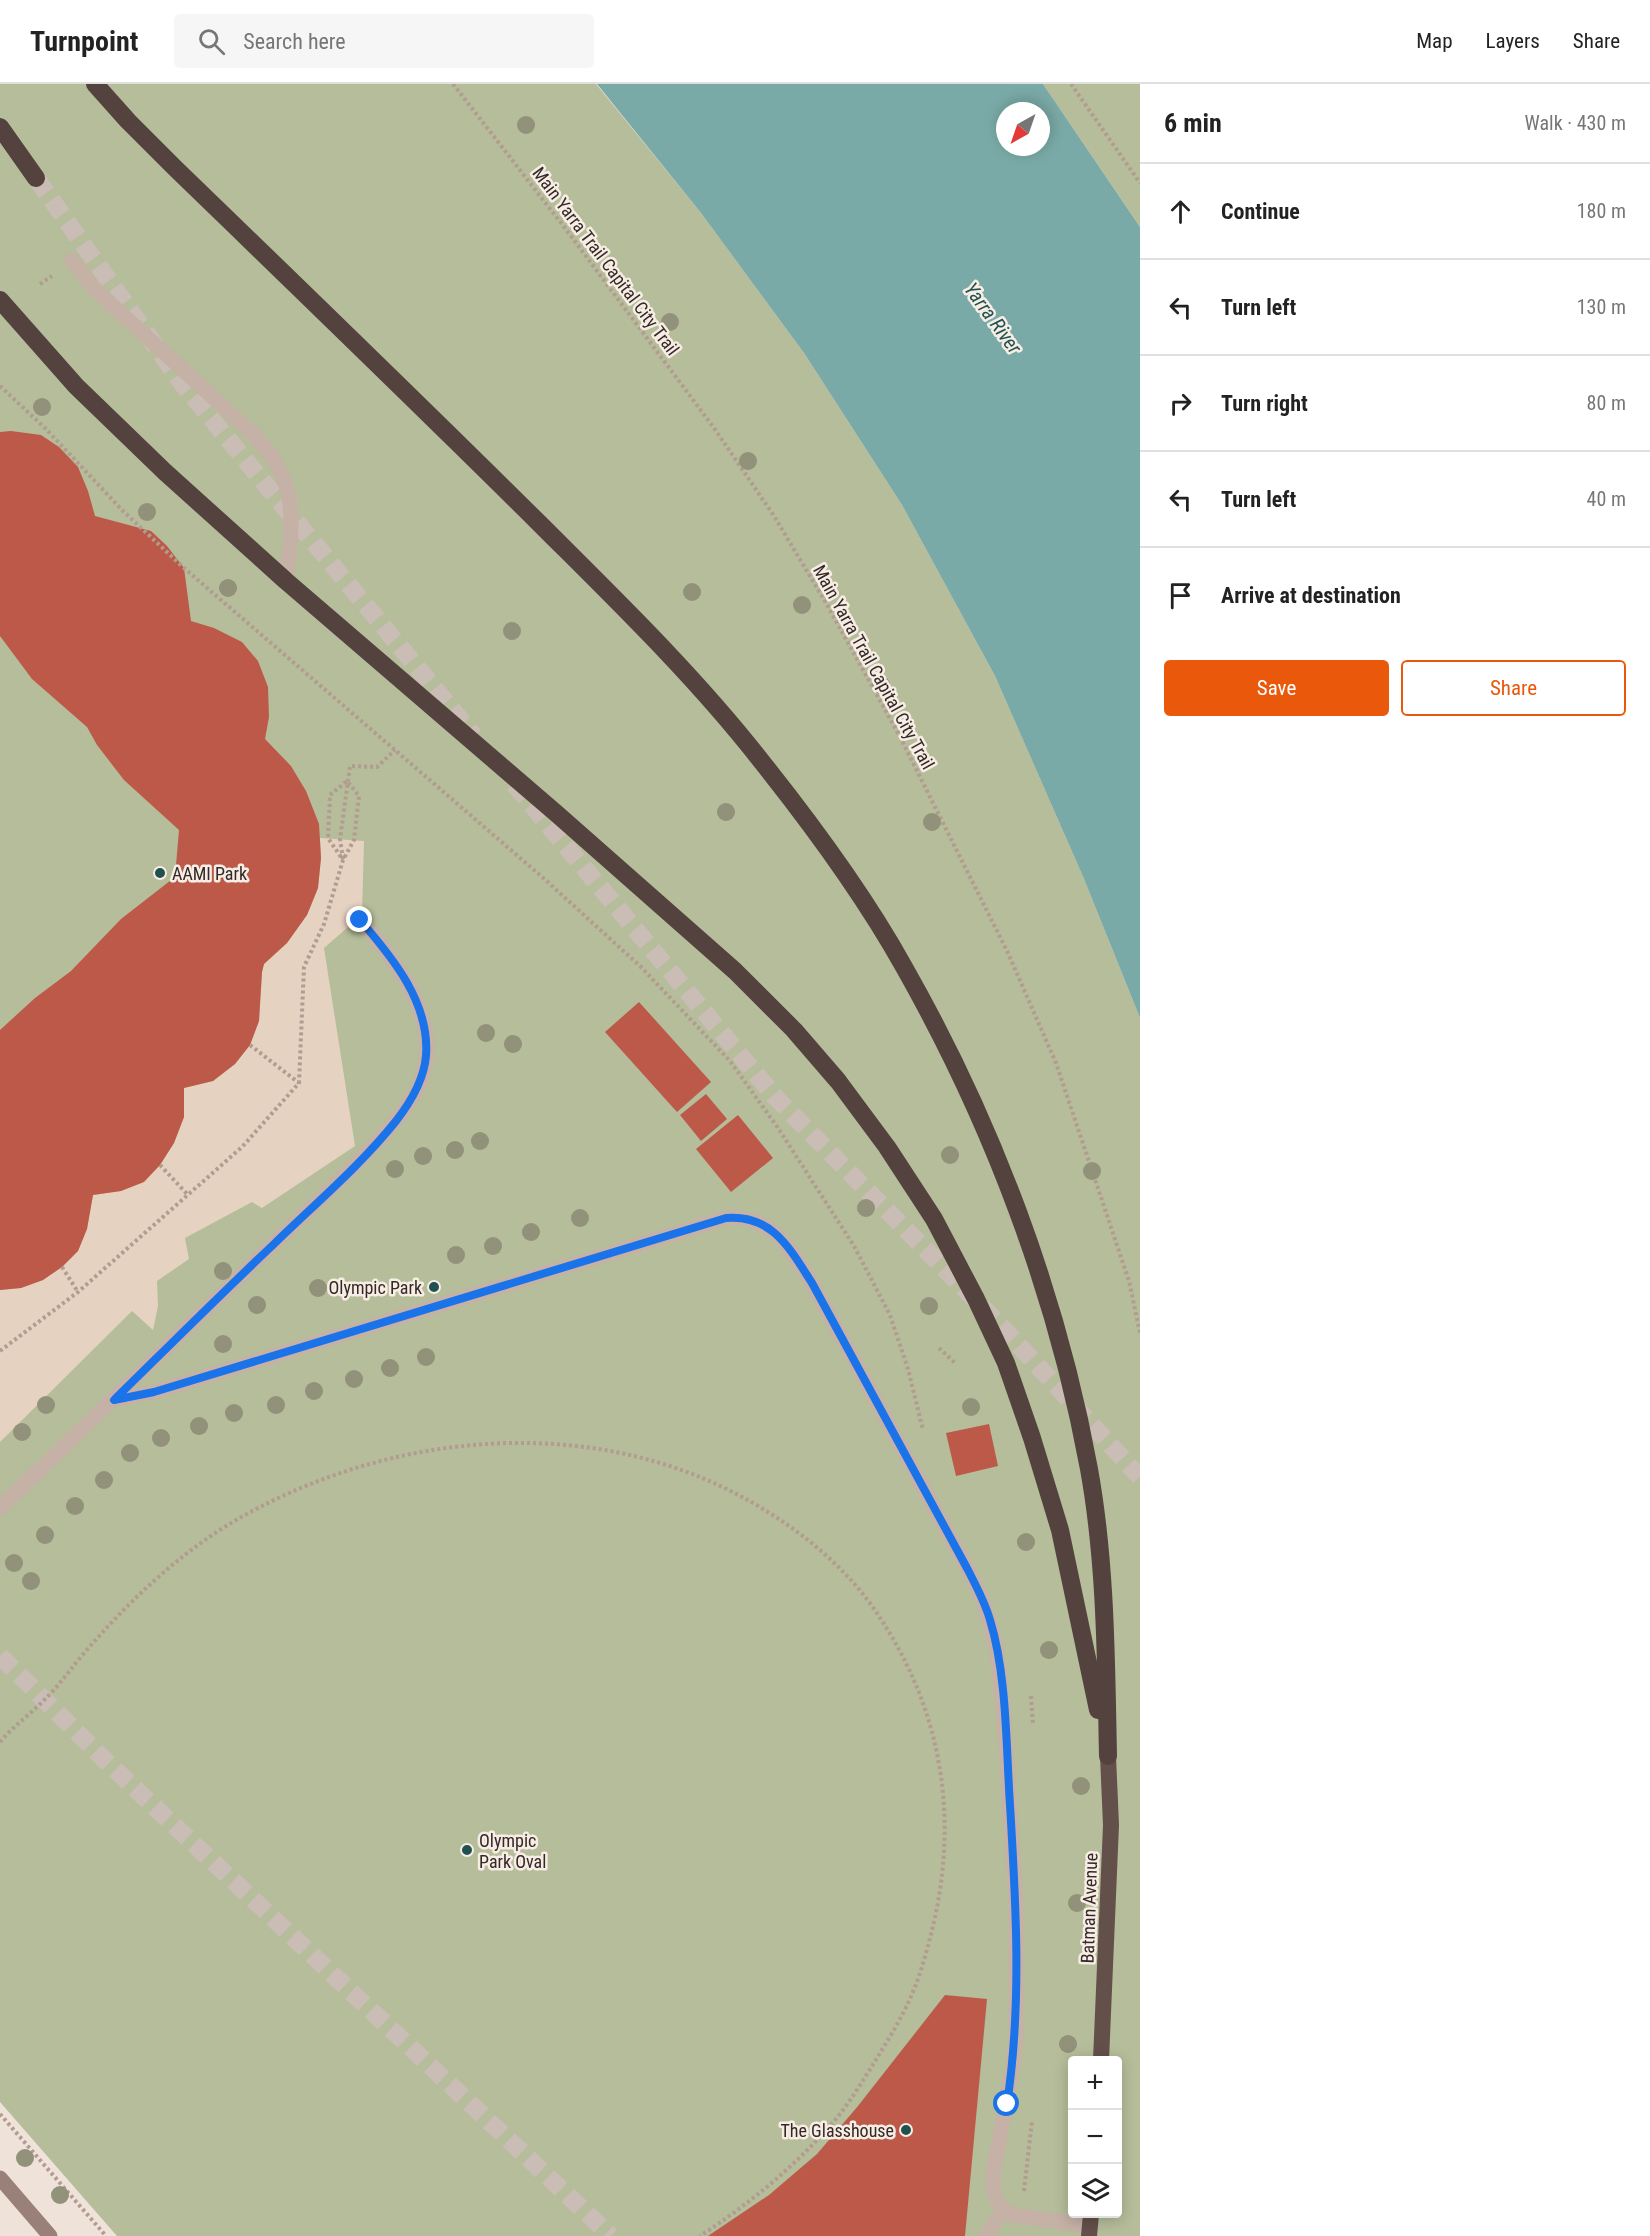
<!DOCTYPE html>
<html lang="en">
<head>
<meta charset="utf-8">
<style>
	:root { --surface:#fff; --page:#f6f6f6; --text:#222; --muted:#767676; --line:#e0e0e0; --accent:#ea580c }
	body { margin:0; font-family:"Roboto Condensed",sans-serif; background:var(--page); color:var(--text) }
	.controls { position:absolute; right:18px; bottom:18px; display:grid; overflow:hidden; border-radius:6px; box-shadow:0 3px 15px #0003 }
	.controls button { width:54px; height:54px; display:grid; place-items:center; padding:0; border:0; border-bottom:2px solid var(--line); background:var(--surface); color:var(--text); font:30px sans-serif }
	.compass { position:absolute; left:996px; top:18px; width:54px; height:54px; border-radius:50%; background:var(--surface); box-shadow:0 3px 15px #0003; rotate:220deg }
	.stop { position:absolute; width:18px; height:18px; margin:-14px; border:4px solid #1a73e8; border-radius:50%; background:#fff }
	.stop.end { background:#1a73e8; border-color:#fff; box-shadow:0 2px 6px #0008 }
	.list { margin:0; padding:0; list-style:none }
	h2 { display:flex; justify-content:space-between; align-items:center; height:78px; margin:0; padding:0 24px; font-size:26px }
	h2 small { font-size:20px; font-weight:400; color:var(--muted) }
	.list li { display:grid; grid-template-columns:39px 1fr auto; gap:18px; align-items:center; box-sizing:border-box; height:96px; padding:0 24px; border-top:2px solid var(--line) }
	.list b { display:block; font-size:22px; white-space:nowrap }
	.list em { font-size:20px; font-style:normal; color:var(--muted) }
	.actions { display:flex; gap:12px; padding:18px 24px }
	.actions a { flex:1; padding:14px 0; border:2px solid var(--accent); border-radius:6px; text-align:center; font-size:21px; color:var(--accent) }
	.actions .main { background:var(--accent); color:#fff }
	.icon { flex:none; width:33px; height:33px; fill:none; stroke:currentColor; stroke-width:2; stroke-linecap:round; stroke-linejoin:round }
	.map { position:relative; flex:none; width:1140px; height:2152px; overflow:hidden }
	header { display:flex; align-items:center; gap:36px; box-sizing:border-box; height:84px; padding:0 30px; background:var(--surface); border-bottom:2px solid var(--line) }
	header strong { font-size:28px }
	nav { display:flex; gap:33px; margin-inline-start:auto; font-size:21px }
	.search { width:420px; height:54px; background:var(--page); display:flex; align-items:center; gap:15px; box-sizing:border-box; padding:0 21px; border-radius:6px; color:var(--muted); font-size:22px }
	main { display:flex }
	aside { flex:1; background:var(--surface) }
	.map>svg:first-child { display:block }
	.green { fill:#b5bd9a; fill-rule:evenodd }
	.plaza { fill:#e6d2c1 }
	.water { fill:#7aaaa7; fill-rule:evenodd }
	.building { fill:#bd5948 }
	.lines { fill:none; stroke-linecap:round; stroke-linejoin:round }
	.motorway-tunnel { stroke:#c9bdb5; stroke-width:18; stroke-dasharray:18 9; stroke-linecap:butt }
	.path { stroke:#b29b90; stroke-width:4; stroke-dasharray:3 3; stroke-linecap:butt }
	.service { stroke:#c6b1a6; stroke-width:15 }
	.secondary { stroke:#998078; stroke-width:15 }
	.trunk { stroke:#64504b; stroke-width:16 }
	.motorway { stroke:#53423e; stroke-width:18 }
	.tree { fill:#92917a }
	.route { stroke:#1a73e8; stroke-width:8 }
	.poi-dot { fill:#1f514f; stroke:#f7ede5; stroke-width:2 }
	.labels { text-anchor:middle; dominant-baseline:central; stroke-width:5; stroke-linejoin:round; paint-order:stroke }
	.street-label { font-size:18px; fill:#332926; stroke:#f7ede5 }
	.poi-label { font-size:18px; fill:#332926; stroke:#f7ede5; text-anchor:start }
	.water-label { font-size:20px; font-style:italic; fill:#1f514f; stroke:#f7ede5 }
</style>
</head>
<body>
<header>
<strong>Turnpoint</strong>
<div class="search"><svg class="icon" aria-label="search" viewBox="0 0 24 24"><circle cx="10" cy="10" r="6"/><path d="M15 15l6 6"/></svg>Search here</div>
<nav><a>Map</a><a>Layers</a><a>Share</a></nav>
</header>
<main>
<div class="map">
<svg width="1140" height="2152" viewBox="0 0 1140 2152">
	<rect width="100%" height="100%" fill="#efe2d9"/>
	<!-- green -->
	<path class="green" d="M0,0H596L701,129L804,269L902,421L995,592L1084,795L1140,934V2152H117L0,2018ZM1072,1976H1118V2130H1072Z
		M1043,0H1140V143L1136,137Z"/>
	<!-- plaza -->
	<path class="plaza" d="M320,754L364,757L362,831L324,864L355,1062L262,1124L252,1118L185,1154L189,1175L157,1197L158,1222L153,1246L132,1227L0,1358V1206L21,1204L43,1196L62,1183L78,1167L87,1145L93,1111L121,1107L143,1098L160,1081L174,1059L184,1033V1004L213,997L235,980L250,961L259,937L262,888L264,880L287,859L307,831L318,804L321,774Z"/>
	<!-- water -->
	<path class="water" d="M597,0H1043L1140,143V934L1084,795L995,592L902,421L804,269L701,129ZM1005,27H1041V63H1005Z"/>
	<!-- building -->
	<path class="building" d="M11,347L41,351L59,363L78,383L88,407L95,432L151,447L167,462L184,484L191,537L214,544L242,558L258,577L268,603L269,633L265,655L291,682L306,707L319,740L321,774L318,804L307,831L287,859L264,880L262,888L259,937L250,961L235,980L213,997L184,1004V1033L174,1059L160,1081L144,1098L121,1107L93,1111L87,1145L78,1167L62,1183L43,1196L21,1204L0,1206V946L35,914L71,887L121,835L175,793L179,746L124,696L97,661L87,643L32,595L0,552V348Z
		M639,918L711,998L677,1028L605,948Z
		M706,1010L727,1035L701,1057L680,1031Z
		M738,1031L773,1074L731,1108L696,1065Z
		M989,1340L998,1382L956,1392L946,1349Z
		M945,1911L987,1915L965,2152H708L769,2111L817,2070L858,2022Z"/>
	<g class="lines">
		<!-- motorway-tunnel -->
		<path class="motorway-tunnel" d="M36,94L184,302L474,652
			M514,700L777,1015L1001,1242L1140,1393
			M0,1572L111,1682L611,2152"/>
		<!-- path -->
		<path class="path" d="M453,0L565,144L714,344L774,432L826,519L899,651L1008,869L1056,979L1129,1197L1140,1249
			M1071,0L1140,99
			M40,200L52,192
			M0,302L46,345L122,426L184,484L541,792L640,882L730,977L778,1044L854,1162L890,1231L908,1285L923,1346
			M343,775L340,755L350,682L377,683L395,666
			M250,961L299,999
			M160,1081L188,1111
			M62,1183L78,1208
			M939,1264L956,1280
			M0,1267L78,1208L242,1063L299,999L304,883L324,840L343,776L354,756L359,712L347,697L330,711L328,754L343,776
			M1031,1612L1033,1640
			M0,1658C15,1640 35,1627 51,1609C63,1596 73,1582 85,1568C130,1516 183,1465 245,1431C399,1346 597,1329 753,1419C798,1445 841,1479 872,1522C940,1618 960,1728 933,1842C927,1867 920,1893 909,1917C899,1939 886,1959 874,1979C860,2001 846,2025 828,2044C791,2086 746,2122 700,2152
			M0,2030L106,2152
			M1024,2107L1032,2037"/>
		<!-- service -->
		<path class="service" d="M72,176L91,201L113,222L252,349C300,398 293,434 286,497
			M114,1316L154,1308L726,1134C772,1130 790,1165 812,1199L968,1486L982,1514L996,1561L1003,1622L1016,1818V1948L1013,1980L993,2090C993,2108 994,2122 1012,2131L1090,2142
			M0,1424L349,1087C373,1061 400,1037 417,1005C448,944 399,880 360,836
			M986,2152L1003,2126"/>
		<!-- secondary -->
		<path class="secondary" d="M0,2094L50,2152"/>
		<!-- trunk -->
		<path class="trunk" d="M1101,1976L1111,1741L1108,1672
			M1089,2152L1091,2130"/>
		<!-- motorway -->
		<path class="motorway" d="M95,0L128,37L175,84C297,202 419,320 539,439C616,516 695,592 762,678C813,742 864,811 904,883C992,1038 1057,1210 1089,1385C1106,1479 1106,1577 1108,1672
			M0,43L36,94
			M0,216L76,302L165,388L286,497L557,730L735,887L794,946L838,997L887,1063L934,1135L976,1215L1006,1279L1032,1354L1060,1446L1098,1626"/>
	</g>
	<!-- trees -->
	<g class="tree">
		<circle cx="526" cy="41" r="9"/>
		<circle cx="670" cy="238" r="9"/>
		<circle cx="42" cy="323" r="9"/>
		<circle cx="748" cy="377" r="9"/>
		<circle cx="147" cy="428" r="9"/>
		<circle cx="228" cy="504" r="9"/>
		<circle cx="692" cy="508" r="9"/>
		<circle cx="802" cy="521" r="9"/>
		<circle cx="512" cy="547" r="9"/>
		<circle cx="881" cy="601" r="9"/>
		<circle cx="726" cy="728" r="9"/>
		<circle cx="932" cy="738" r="9"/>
		<circle cx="486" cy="949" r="9"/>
		<circle cx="513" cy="960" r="9"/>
		<circle cx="480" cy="1057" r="9"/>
		<circle cx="455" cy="1066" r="9"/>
		<circle cx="950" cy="1071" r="9"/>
		<circle cx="423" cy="1072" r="9"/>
		<circle cx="395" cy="1085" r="9"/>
		<circle cx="1092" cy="1087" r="9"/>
		<circle cx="866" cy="1124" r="9"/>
		<circle cx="580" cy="1134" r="9"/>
		<circle cx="531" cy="1148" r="9"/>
		<circle cx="493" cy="1162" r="9"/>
		<circle cx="456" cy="1171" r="9"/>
		<circle cx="223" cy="1187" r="9"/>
		<circle cx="318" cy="1204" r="9"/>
		<circle cx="257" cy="1221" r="9"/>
		<circle cx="929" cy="1222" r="9"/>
		<circle cx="223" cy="1260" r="9"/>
		<circle cx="426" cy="1273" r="9"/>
		<circle cx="390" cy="1284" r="9"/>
		<circle cx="354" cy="1295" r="9"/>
		<circle cx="314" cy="1307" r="9"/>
		<circle cx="46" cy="1321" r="9"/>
		<circle cx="276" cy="1321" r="9"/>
		<circle cx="971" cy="1323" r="9"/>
		<circle cx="234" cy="1329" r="9"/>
		<circle cx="199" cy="1342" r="9"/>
		<circle cx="22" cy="1348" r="9"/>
		<circle cx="161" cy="1354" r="9"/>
		<circle cx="130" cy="1369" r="9"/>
		<circle cx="104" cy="1396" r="9"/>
		<circle cx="75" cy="1422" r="9"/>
		<circle cx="45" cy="1451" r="9"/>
		<circle cx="1026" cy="1458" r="9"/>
		<circle cx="14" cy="1479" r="9"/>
		<circle cx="31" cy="1497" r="9"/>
		<circle cx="1049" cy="1566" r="9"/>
		<circle cx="1081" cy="1702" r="9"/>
		<circle cx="1077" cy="1819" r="9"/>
		<circle cx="1068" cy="1960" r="9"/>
		<circle cx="25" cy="2074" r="9"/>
		<circle cx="60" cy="2111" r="9"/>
	</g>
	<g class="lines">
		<!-- route -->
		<path class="route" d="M360,836C393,874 430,919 426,972C424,995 410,1019 396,1037C360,1082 315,1120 274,1160C220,1211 167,1264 114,1316L154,1308L726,1134C772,1130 790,1165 812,1199L968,1486C976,1502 985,1518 990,1536C1007,1591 1006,1662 1010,1721C1016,1820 1022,1921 1007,2020"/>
	</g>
	<!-- markers -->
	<g class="poi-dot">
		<circle cx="160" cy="789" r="6"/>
		<circle cx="434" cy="1203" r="6"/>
		<circle cx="467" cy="1766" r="6"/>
		<circle cx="906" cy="2046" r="6"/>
	</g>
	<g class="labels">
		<!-- street labels -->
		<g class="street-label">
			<text transform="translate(606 177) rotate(53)">Main Yarra Trail Capital City Trail</text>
			<text transform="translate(874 583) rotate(61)">Main Yarra Trail Capital City Trail</text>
			<text transform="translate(1089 1824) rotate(-88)">Batman Avenue</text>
		</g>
		<!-- poi labels -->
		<g class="poi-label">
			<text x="172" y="789">AAMI Park</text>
			<text x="422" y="1203" text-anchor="end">Olympic Park</text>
			<text x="479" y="1756">Olympic<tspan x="479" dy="21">Park Oval</tspan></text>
			<text x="894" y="2046" text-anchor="end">The Glasshouse</text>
		</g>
		<!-- water labels -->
		<g class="water-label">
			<text transform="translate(993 234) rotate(54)">Yarra River</text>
		</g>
	</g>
</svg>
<div class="controls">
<button>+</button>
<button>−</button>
<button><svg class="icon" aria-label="layers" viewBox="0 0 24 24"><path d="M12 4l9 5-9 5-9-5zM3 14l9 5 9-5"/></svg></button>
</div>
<svg class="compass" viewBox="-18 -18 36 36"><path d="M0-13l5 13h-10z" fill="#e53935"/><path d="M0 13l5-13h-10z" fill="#767676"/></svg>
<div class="stop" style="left:1007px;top:2020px"></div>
<div class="stop end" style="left:360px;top:836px"></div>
</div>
<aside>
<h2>6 min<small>Walk · 430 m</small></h2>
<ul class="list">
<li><svg class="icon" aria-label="ahead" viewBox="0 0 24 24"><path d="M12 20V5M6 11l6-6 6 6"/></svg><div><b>Continue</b></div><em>180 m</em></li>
<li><svg class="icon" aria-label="left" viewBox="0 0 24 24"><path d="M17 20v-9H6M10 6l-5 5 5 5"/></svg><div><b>Turn left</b></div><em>130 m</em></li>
<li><svg class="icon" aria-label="right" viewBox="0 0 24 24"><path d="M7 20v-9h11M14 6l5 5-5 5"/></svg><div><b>Turn right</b></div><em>80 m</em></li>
<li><svg class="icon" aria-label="left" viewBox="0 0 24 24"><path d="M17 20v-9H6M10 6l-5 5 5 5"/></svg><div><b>Turn left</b></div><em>40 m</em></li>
<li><svg class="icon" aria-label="arrive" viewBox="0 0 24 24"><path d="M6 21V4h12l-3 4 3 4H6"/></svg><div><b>Arrive at destination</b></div></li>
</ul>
<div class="actions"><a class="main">Save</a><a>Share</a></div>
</aside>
</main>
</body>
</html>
